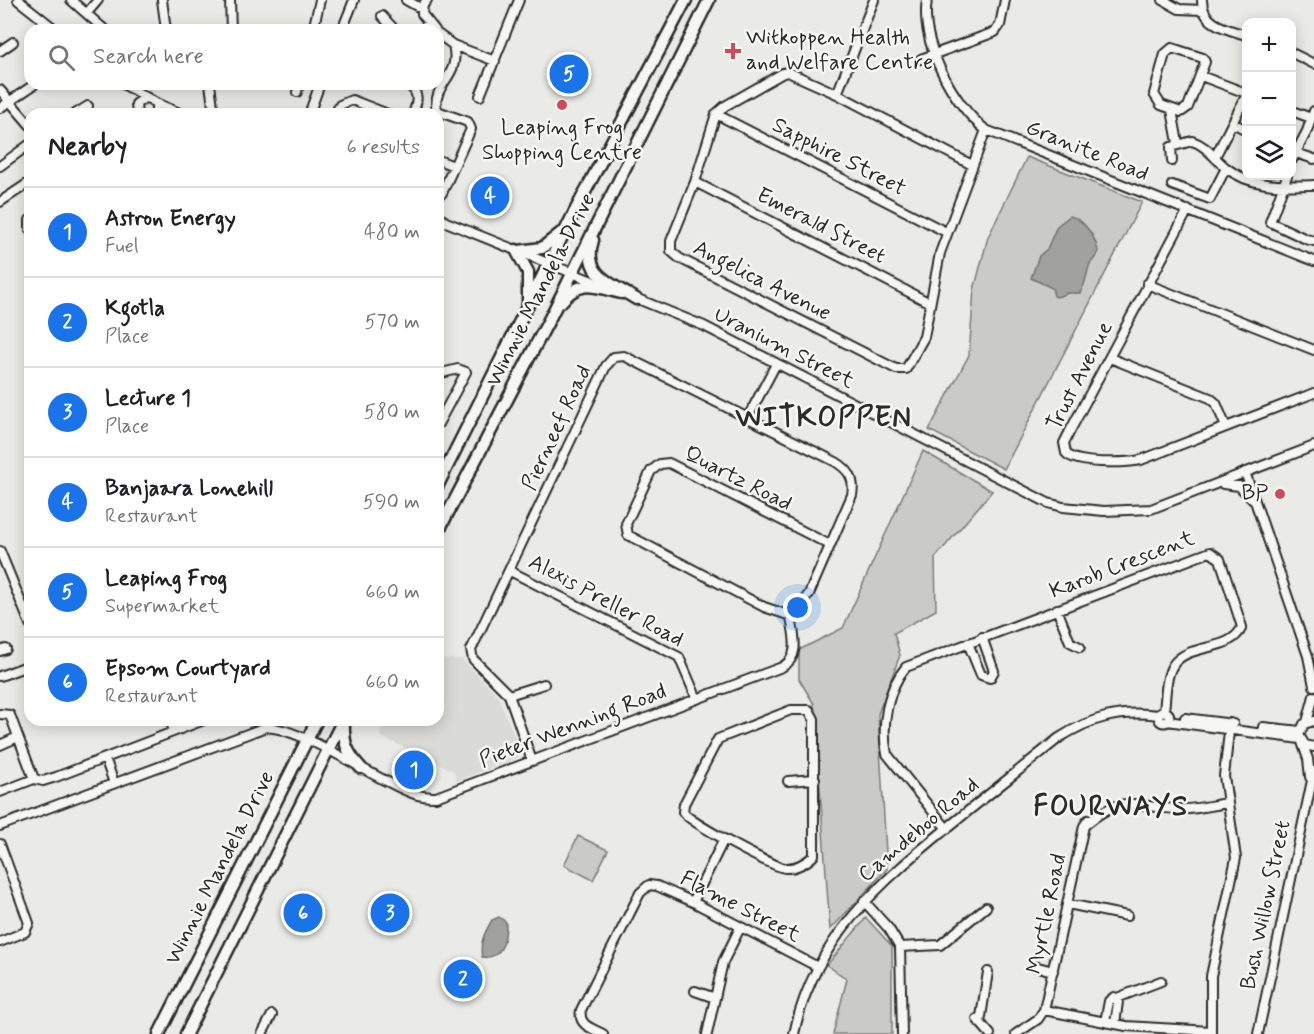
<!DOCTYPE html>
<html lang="en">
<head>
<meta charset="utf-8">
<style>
	:root { --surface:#fff; --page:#f6f6f6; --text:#202124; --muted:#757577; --line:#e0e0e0; --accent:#1a73e8 }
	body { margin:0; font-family:Mynerve,sans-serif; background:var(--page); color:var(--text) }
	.controls { position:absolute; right:18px; top:18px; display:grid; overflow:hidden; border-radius:12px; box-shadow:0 3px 15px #0003 }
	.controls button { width:54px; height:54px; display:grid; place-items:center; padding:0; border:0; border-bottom:2px solid var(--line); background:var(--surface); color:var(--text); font:30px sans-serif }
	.you { position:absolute; left:798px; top:608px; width:21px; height:21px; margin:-15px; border:4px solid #fff; border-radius:50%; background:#1a73e8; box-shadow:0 0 0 9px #1a73e833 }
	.badge { display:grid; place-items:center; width:39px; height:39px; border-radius:50%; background:var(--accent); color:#fff; font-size:20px; font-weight:700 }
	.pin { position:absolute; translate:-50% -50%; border:3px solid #fff; box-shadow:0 2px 6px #0006 }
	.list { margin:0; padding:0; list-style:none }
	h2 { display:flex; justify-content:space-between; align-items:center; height:78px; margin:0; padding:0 24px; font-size:26px }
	h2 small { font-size:20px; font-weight:400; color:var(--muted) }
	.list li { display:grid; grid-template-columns:39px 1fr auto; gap:18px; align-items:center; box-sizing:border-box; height:90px; padding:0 24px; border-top:2px solid var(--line) }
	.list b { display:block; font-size:22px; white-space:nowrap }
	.list p { margin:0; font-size:20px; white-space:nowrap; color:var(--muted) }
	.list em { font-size:20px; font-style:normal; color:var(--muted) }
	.icon { flex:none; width:33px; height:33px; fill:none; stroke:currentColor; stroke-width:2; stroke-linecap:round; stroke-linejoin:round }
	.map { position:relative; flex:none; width:1314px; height:1034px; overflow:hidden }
	.search { position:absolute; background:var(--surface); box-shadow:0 3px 15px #0003; left:24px; top:24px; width:420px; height:66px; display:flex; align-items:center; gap:15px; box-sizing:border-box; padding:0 21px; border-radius:18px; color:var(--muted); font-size:22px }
	.panel { position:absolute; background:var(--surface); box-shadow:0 3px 15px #0003; left:24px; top:108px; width:420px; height:618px; border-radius:18px }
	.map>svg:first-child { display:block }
	.built { fill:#dadad6 }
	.green { fill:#cacac7; stroke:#7a7a79; stroke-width:1.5 }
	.water { fill:#a1a19e; stroke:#727270; stroke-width:1.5 }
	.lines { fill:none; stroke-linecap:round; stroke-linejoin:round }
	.minor-casing { stroke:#2b2b2b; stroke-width:12 }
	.major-casing { stroke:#2b2b2b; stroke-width:15 }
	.minor { stroke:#f6f6f2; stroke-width:8 }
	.major { stroke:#f6f6f2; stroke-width:10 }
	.poi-dot { fill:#d1495b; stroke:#f6f6f2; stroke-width:2 }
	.labels { text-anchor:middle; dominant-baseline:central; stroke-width:5; stroke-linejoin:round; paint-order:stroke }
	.poi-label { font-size:22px; fill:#2b2b2b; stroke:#f6f6f2; text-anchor:start }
	.street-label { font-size:22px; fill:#2b2b2b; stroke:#f6f6f2 }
	.district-label { font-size:28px; font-weight:bold; letter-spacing:1.5px; fill:#2b2b2b; stroke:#f6f6f2 }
</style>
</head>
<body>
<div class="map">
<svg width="1314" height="1034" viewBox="0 0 1314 1034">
	<rect width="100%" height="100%" fill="#eaeae6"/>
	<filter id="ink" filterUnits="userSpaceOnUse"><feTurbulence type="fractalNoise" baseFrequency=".0167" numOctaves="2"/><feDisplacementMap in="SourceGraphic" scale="12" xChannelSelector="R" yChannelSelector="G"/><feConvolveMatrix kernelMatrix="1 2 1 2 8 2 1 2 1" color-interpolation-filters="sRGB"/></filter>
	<g filter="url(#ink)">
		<!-- built -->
		<path class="built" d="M438,659H462L498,696L520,750L518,757L457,781L454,771L380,736L383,720H438Z"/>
		<!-- green -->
		<path class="green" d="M1027,157L1142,202L1004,469L929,430L969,355L974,290L988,237Z
			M923,451L992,491L935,558L936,610L894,633L900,655L878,714L887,869L830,930L814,704L799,679V650L843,628Z
			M578,836L608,850L593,880L564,865Z
			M866,918L892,946V1034H833L847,979L827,965Z"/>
		<!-- water -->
		<path class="water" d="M1070,216C1084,219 1096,238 1098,251C1097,258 1093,259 1090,264C1087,270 1087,282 1080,293H1068L1057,297L1054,296L1052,288L1031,278L1039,256L1047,249L1057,226Z
			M499,917L506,922C506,939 503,960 482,957C479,943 485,932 492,920Z"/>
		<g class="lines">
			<defs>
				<path id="minor" d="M18,0L56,30
					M71,0L105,30
					M162,0L166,30
					M230,0L231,30
					M406,0L422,9
					M427,0L423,5L422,14L435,30
					M927,0C920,42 953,105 986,130L1314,261
					M1163,0L1179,9L1202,10
					M1202,0C1202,25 1227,29 1246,35
					M87,13L98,0
					M382,16L395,30
					M313,30L320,0
					M342,30L354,0
					M421,30L429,23
					M438,34L453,45L495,61
					M1172,48L1203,58L1205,62L1188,107L1181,112L1161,105L1154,94L1165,54Z
					M0,51L13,42
					M1292,53L1314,64
					M921,59L995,32L1000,25L1005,0
					M1201,76L1246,93
					M123,84L146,97
					M210,84L214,114
					M405,84C420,90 418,101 413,114
					M0,90L30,125
					M297,92L299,84
					M837,94L874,0
					M480,96L519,0
					M156,103L182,114
					M0,108L35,84
					M1172,110L1178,143
					M1292,111L1311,118
					M75,114L88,106
					M137,114L136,104L146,97L156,103V114
					M309,114L320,84
					M335,114L340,105L352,100L388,114
					M716,114L946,232
					M1233,123L1246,130
					M1293,152L1314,159
					M1215,157L1246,96
					M438,160L454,166
					M1292,160L1307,131L1314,111
					M1172,161L1171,147L1192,141C1206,145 1214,158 1225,167C1251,188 1283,186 1314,185
					M972,165L837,94L788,72L783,73L725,106L716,114L695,182L671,241V251L679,258L896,369H906L924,337L940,253L986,130
					M0,166L30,144
					M1287,176L1270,222L1306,239L1314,241
					M695,182L930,303
					M1172,185L1210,199L1226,168
					M442,193L471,129L468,122L440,112L436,108C435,80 461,77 453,45
					M0,202L30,182
					M1188,210L1070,431L1064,443L1066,453C1076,465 1126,463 1141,460L1314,393
					M438,216L446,222L602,285
					M30,220V230
					M1147,284L1314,350
					M633,297L704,326L978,467L1048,503L1063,507L1104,511L1151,509L1314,446
					M1110,358L1210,398L1216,403L1226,427
					M438,374L458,369L466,372L438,424
					M748,417L776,364
					M1245,472L1308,656L1314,686
					M1223,484L1239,486L1253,500
					M0,551L30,624
					M510,571L679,657L697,699
					M1057,609L1070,642L1080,647
					M791,616L764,607L628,535L626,524L651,471L660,464L669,463L830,545
					M968,643L981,675L990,678L994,671L982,637
					M0,651L6,649
					M0,676L30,665
					M509,695L544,684
					M791,710H809L814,719V855C808,862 795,869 785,868C773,867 689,822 683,812L684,804L718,739Z
					M1158.5 717a5.5 5.5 0 1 1 11 0a5.5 5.5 0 1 1-11 0Z
					M0,714L10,715L34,779
					M1185,718L1233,724
					M170,720L174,731
					M1167,721L1300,739
					M1314,721L1304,724L1299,735L1305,745L1314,747
					M1307,722L1314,696
					M1263,727L1300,731
					M1302,742L1308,759L1310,777
					M0,745L18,737
					M105,758L114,783
					M532,761L509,695L473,659L471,650L606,366L614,357L624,356L836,462C849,470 855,479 852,495L809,594L791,616
					M788,781L815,779
					M0,792L34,779L43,781L56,777L204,720
					M0,826L266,727C300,729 356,766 388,782C404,790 418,798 436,797L782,667C802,656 793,634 791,616
					M947,829L887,754C881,726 887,689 906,667L1210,552L1220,559L1242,627C1231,653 1188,642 1173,665C1165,678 1166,696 1164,711
					M0,844L29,923L25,932L0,942
					M864,901L889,929L900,947L902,1034
					M693,902L724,839
					M1068,904L1127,916
					M900,947L940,945L986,907
					M1034,966L1053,971
					M695,991L715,998
					M1117,998L1161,981
					M1044,1010L1084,826L1088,820L1084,826C1125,791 1133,808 1180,809C1196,810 1212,805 1227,803
					M977,1019L990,1034
					M1105,1022L1109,1001L1114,997L1118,1002L1115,1024
					M980,1023L988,972
					M262,1034L272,1015
					M603,1034C591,1028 578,1025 581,1010L640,893L649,885L657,886L693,902L818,967
					M707,1034L723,962L740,928
					M794,1034C814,938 880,883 952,824C988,795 1023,767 1059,738C1092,717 1120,710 1159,715
					M1016,1034L1038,1019L1044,1010L1126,1026L1211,1031
					M1211,1034V976L1236,858L1224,776L1230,723
					M1258,1034L1314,771"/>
				<path id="major" d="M593,240C582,275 611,283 636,299
					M516,250L528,272V303
					M519,251L542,248L561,233
					M561,302C581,278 595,287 622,293
					M438,485L575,211L686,0
					M438,532L551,316L709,0
					M344,720C343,742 346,752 361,768
					M159,1034L317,720
					M186,1034L343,720"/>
			</defs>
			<!-- minor casing -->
			<use href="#minor" class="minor-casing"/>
			<!-- major casing -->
			<use href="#major" class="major-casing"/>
			<!-- minor -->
			<use href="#minor" class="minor"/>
			<!-- major -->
			<use href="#major" class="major"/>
		</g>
	</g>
	<!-- markers -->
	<g class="poi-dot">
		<path d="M730 42h6v6h6v6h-6v6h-6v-6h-6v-6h6z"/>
		<circle cx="562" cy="105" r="6"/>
		<circle cx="1280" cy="494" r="6"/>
	</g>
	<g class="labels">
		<!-- poi labels -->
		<g class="poi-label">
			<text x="746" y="38">Witkoppen Health<tspan x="746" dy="25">and Welfare Centre</tspan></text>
			<text x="562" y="128" text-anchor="middle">Leaping Frog<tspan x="562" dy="25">Shopping Centre</tspan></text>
			<text x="1268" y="494" text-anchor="end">BP</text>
		</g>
		<!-- street labels -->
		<g class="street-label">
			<text transform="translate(1087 151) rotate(22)">Granite Road</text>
			<text transform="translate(839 157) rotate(27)">Sapphire Street</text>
			<text transform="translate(821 226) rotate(27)">Emerald Street</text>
			<text transform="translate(762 281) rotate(27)">Angelica Avenue</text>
			<text transform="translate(541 290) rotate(-63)">Winnie Mandela Drive</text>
			<text transform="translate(784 348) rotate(27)">Uranium Street</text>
			<text transform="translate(1080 376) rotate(-63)">Trust Avenue</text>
			<text transform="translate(557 428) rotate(-65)">Pierneef Road</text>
			<text transform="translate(738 479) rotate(27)">Quartz Road</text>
			<text transform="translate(1122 565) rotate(-21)">Karob Crescent</text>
			<text transform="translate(606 601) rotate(28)">Alexis Preller Road</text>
			<text transform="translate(573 726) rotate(-21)">Pieter Wenning Road</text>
			<text transform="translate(919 830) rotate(-40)">Camdeboo Road</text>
			<text transform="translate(220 868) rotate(-63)">Winnie Mandela Drive</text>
			<text transform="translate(1266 905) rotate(-78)">Bush Willow Street</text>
			<text transform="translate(740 907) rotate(27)">Flame Street</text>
			<text transform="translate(1047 914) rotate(-78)">Myrtle Road</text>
		</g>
		<!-- district labels -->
		<g class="district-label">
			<text x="824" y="418">WITKOPPEN</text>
			<text x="1111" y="807">FOURWAYS</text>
		</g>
	</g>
</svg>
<div class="controls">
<button>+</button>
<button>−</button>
<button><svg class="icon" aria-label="layers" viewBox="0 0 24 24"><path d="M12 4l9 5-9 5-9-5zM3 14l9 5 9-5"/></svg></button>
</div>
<div class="you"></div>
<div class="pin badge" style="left:414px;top:770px">1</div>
<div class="pin badge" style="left:463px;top:979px">2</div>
<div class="pin badge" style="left:390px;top:913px">3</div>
<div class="pin badge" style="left:490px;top:196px">4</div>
<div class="pin badge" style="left:569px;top:74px">5</div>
<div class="pin badge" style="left:303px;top:913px">6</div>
<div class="search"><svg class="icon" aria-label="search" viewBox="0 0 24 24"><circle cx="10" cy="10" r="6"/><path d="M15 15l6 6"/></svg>Search here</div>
<section class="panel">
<h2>Nearby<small>6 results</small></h2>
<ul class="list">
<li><span class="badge">1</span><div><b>Astron Energy</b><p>Fuel</p></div><em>480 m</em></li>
<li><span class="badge">2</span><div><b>Kgotla</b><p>Place</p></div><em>570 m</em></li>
<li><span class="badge">3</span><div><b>Lecture 1</b><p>Place</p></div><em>580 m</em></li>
<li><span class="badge">4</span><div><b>Banjaara Lonehill</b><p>Restaurant</p></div><em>590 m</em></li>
<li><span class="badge">5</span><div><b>Leaping Frog</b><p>Supermarket</p></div><em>660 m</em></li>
<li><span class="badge">6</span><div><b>Epsom Courtyard</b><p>Restaurant</p></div><em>660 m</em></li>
</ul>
</section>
</div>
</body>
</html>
